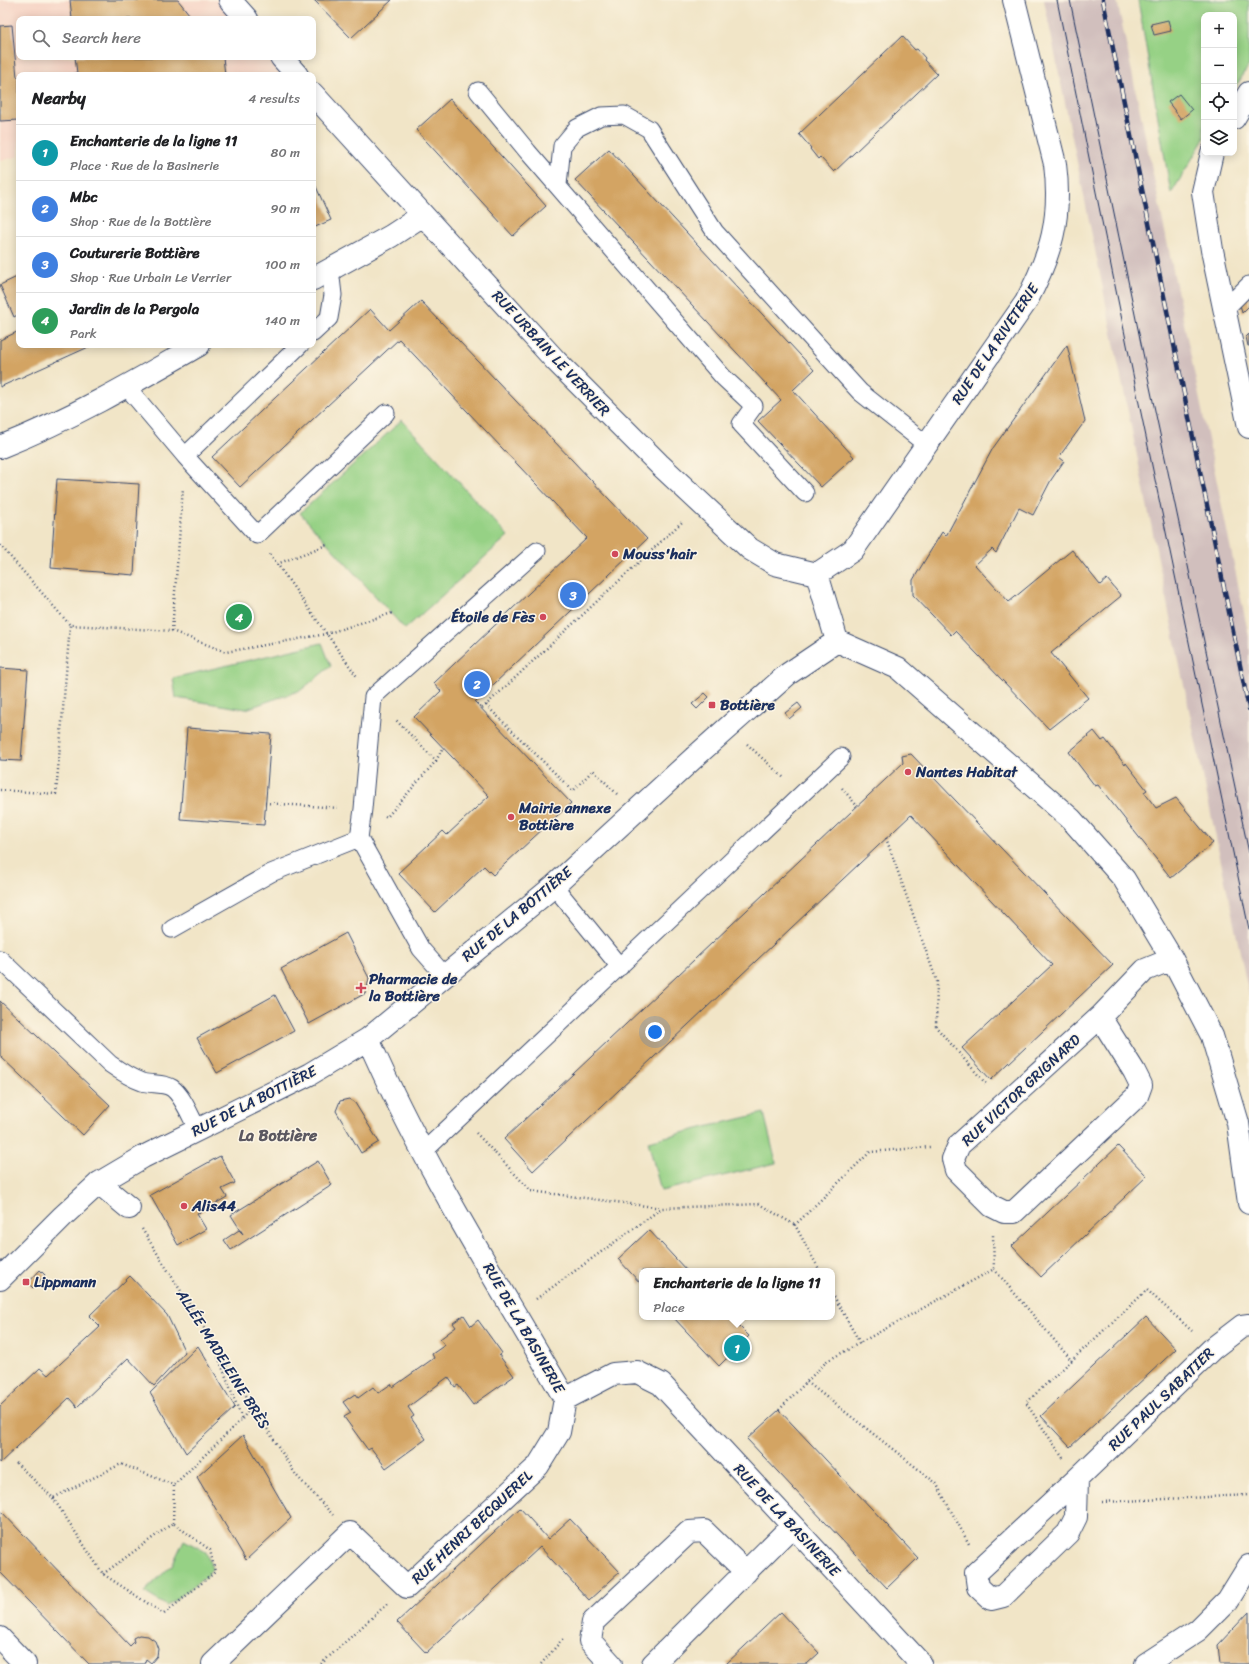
<!DOCTYPE html>
<html lang="en">
<head>
<meta charset="utf-8">
<style>
	:root { --surface:#fff; --page:#f6f6f6; --text:#202124; --muted:#757577; --line:#e0e0e0; --accent:#0f766e }
	body { margin:0; font-family:Sriracha,sans-serif; background:var(--page); color:var(--text) }
	.controls { position:absolute; right:12px; top:12px; display:grid; overflow:hidden; border-radius:8px; box-shadow:0 2px 10px #0003 }
	.controls button { width:36px; height:36px; display:grid; place-items:center; padding:0; border:0; border-bottom:1px solid var(--line); background:var(--surface); color:var(--text); font:20px sans-serif }
	.you { position:absolute; left:655px; top:1032px; width:14px; height:14px; margin:-10px; border:3px solid #fff; border-radius:50%; background:#1a73e8; box-shadow:0 0 0 6px #1a73e833 }
	.badge { display:grid; place-items:center; width:26px; height:26px; border-radius:50%; background:var(--accent); color:#fff; font-size:13px; font-weight:700 }
	.pin { position:absolute; translate:-50% -50%; border:2px solid #fff; box-shadow:0 1px 4px #0006 }
	.popup { position:absolute; left:639px; top:1268px; width:196px; height:52px; box-sizing:border-box; display:grid; place-content:center; border-radius:8px; background:var(--surface); filter:drop-shadow(0 1px 3px #0005); font-size:13px; white-space:nowrap; color:var(--muted) }
	.popup b { font-size:15px; color:var(--text) }
	.popup::after { content:''; position:absolute; left:50%; top:100%; margin-left:-8px; border:8px solid transparent; border-top-color:var(--surface) }
	.list { margin:0; padding:0; list-style:none }
	h2 { display:flex; justify-content:space-between; align-items:center; height:52px; margin:0; padding:0 16px; font-size:17px }
	h2 small { font-size:13px; font-weight:400; color:var(--muted) }
	.list li { display:grid; grid-template-columns:26px 1fr auto; gap:12px; align-items:center; box-sizing:border-box; height:56px; padding:0 16px; border-top:1px solid var(--line) }
	.list b { display:block; font-size:15px; white-space:nowrap }
	.list p { margin:0; font-size:13px; white-space:nowrap; color:var(--muted) }
	.list em { font-size:13px; font-style:normal; color:var(--muted) }
	.icon { flex:none; width:22px; height:22px; fill:none; stroke:currentColor; stroke-width:2; stroke-linecap:round; stroke-linejoin:round }
	.map { position:relative; flex:none; width:1249px; height:1664px; overflow:hidden }
	.search { position:absolute; background:var(--surface); box-shadow:0 2px 10px #0003; left:16px; top:16px; width:300px; height:44px; display:flex; align-items:center; gap:10px; box-sizing:border-box; padding:0 14px; border-radius:8px; color:var(--muted); font-size:15px }
	.panel { position:absolute; background:var(--surface); box-shadow:0 2px 10px #0003; left:16px; top:72px; width:300px; height:276px; border-radius:8px }
	.map>svg:first-child { display:block }
	.built { fill:#f6d2c3 }
	.industrial { fill:#d1bfbd }
	.green { fill:#96d185; stroke:#588072 }
	.building { fill:#d3a463 }
	.lines { fill:none; stroke-linecap:round; stroke-linejoin:round }
	.service-casing { stroke:#3b4a6e; stroke-width:19 }
	.minor-casing { stroke:#3b4a6e; stroke-width:24 }
	.path { stroke:#3b4a6e; stroke-width:2.5; stroke-dasharray:1 3; stroke-linecap:butt }
	.service { stroke:#fff; stroke-width:17 }
	.minor { stroke:#fff; stroke-width:22 }
	.tram { stroke:#1b2f5e; stroke-width:1 }
	.rail-casing { stroke:#1b2f5e; stroke-width:4.5 }
	.rail { stroke:#fcf5e5; stroke-width:3; stroke-dasharray:9; stroke-linecap:butt }
	.poi-dot { fill:#d1495b; stroke:#fcf5e5; stroke-width:1.5 }
	.labels { text-anchor:middle; dominant-baseline:central; stroke-width:3; stroke-linejoin:round; paint-order:stroke }
	.street-label { font-size:15px; fill:#1b2f5e; stroke:#fcf5e5 }
	.poi-label { font-size:15px; font-weight:bold; fill:#1b2f5e; stroke:#fcf5e5; text-anchor:start }
	.neighbourhood-label { font-size:16px; font-weight:bold; fill:#5b5860; stroke:#fcf5e5 }
</style>
</head>
<body>
<div class="map">
<svg width="1249" height="1664" viewBox="0 0 1249 1664">
	<rect width="100%" height="100%" fill="#fcf5e5"/>
	<filter id="ink" filterUnits="userSpaceOnUse"><feTurbulence type="fractalNoise" baseFrequency=".025" numOctaves="2"/><feDisplacementMap in="SourceGraphic" scale="8" xChannelSelector="R" yChannelSelector="G"/><feConvolveMatrix kernelMatrix="1 2 1 2 8 2 1 2 1" color-interpolation-filters="sRGB"/></filter>
	<filter id="wash" filterUnits="userSpaceOnUse"><feTurbulence type="fractalNoise" baseFrequency=".012" numOctaves="4" result="noise"/><feDisplacementMap in="SourceGraphic" scale="16" xChannelSelector="R" yChannelSelector="G"/><feGaussianBlur stdDeviation="0.9" result="paint"/><feColorMatrix in="noise" values="0 0 0 0 0 0 0 0 0 0 0 0 0 0 0 0 0 1.4 0 .05"/><feComposite in="paint" operator="in"/></filter>
	<g filter="url(#wash)">
		<rect width="100%" height="100%" fill="#f1e5c7"/>
		<!-- built -->
		<path class="built" d="M0,0H235L251,19H19V57H282L297,75H19V156L0,161Z"/>
		<!-- industrial -->
		<path class="industrial" d="M1044,0H1117L1249,637V995L1181,671Z"/>
		<!-- green -->
		<path class="green" d="M1138,0H1249V65L1234,90V15H1204V139L1171,194Z
			M402,420L508,536L405,629L300,513Z
			M322,643L331,666L301,690L246,709L176,698L173,678Z
			M764,1113L776,1163L661,1191L648,1141Z
			M184,1540L206,1552L212,1569L204,1578L167,1606L144,1592L172,1565Z"/>
		<g id="blocks">
			<!-- building -->
			<path class="building" d="M70,0H178L193,19H72Z
				M314,0H392L351,38Z
				M1168,20L1171,31L1154,35L1151,24Z
				M12,25L17,77H19V120L0,121V26Z
				M902,36L915,50L917,49L925,58L924,60L937,74L834,172L820,157L818,159L810,149L811,148L799,134Z
				M75,57H223L225,75H62L77,73Z
				M1179,94L1192,110L1181,119L1168,102Z
				M450,99L546,206L513,236L416,130Z
				M609,149L814,370L793,390L854,457L821,487L758,421L781,400L575,180Z
				M313,180L331,220L313,228Z
				M19,276V314L14,317L0,285Z
				M1249,296V306L1242,313L1240,304Z
				M421,301L647,539L475,702L571,803L493,875L484,866L435,912L398,873L443,831L447,835L489,796L414,717L441,691L434,683L587,538L399,339L240,487L212,457L370,309L389,330Z
				M19,331V345H93L0,387V340Z
				M1249,334V346H1248L1246,337Z
				M1067,345L1085,421L1059,457L1064,461L1051,480L1033,515L1019,508L996,553L992,549L975,565L1009,602L1072,550L1100,585L1107,579L1121,596L1051,653L1088,698L1049,729L955,631L951,635L913,595V580L942,532L946,536L993,448Z
				M57,479L139,484L134,575L51,568Z
				M0,668L28,670L21,761L0,760Z
				M705,693L709,697L697,709L692,704Z
				M798,703L802,708L789,719L785,713Z
				M187,728L271,734L264,825L180,819Z
				M1094,731L1102,741L1105,739L1125,765L1126,763L1147,790L1144,792L1156,808L1176,798L1213,843L1171,878L1098,785L1095,786L1069,752Z
				M911,754L1113,965L991,1080L962,1048L1052,965L911,815L533,1171L504,1139L903,763L902,756Z
				M346,933L369,978L366,993L309,1024L281,969Z
				M275,995L294,1031L217,1073L197,1038Z
				M0,1001L110,1105L83,1135L0,1056Z
				M349,1099L355,1103L379,1142L361,1153L336,1111L340,1101Z
				M1118,1146L1147,1176L1041,1277L1012,1246Z
				M220,1156L235,1183L222,1189L227,1197L197,1214L206,1229L178,1245L150,1195Z
				M318,1161L332,1185L231,1250L224,1240L239,1230L243,1234L231,1215Z
				M649,1230L687,1271H642V1285L618,1259Z
				M40,1270L45,1275L33,1288L28,1283Z
				M130,1276L167,1315L185,1352L154,1386L128,1358L77,1407L69,1398L0,1463V1406L40,1368L48,1375L100,1327L89,1316Z
				M464,1315L471,1326L478,1320L502,1353L499,1355L514,1376L473,1405L458,1385L455,1387L448,1377L408,1407L414,1416L411,1418L426,1439L386,1468L371,1448L368,1450L344,1417L351,1413L343,1402L355,1394L358,1398L373,1387L378,1393L391,1384L393,1387L434,1358L432,1354L445,1345L440,1339L456,1327L453,1323Z
				M673,1317H730L749,1336L719,1366Z
				M1146,1317L1176,1349L1070,1447L1041,1416Z
				M198,1346L235,1407L186,1453L150,1393Z
				M779,1410L918,1558L887,1588L747,1439Z
				M243,1435L291,1518L246,1560L197,1477Z
				M520,1508L548,1539L570,1519L620,1572L589,1600L540,1547L426,1653L397,1622Z
				M0,1510L130,1646L134,1642L133,1638L139,1635L148,1636L155,1641L158,1649L157,1656L151,1663L146,1659L144,1664H89L0,1572Z
				M781,1612L819,1653L807,1664H726Z
				M1249,1612V1664H1220L1218,1645Z"/>
		</g>
	</g>
	<g filter="url(#ink)">
		<use href="#blocks" fill-opacity="0" stroke="#3b4a6e" stroke-width="1"/>
		<g class="lines">
			<defs>
				<path id="service" d="M478,91L528,152L723,377L754,406L741,424L805,493
					M558,185L562,146L577,128L601,116L624,115L649,129L715,232L860,392L927,445
					M1224,310L1249,285
					M313,333L329,318L333,295L330,269
					M126,386L185,456L257,535L386,413
					M185,456L300,345
					M554,886L620,967
					M172,929L271,873L359,838
					M0,959L110,1064C120,1071 130,1078 142,1082C152,1085 163,1082 172,1088C183,1096 191,1118 198,1130
					M444,975L421,949L359,838L363,809L373,697L537,551
					M422,1153L841,757"/>
				<path id="minor" d="M230,0L247,19
					M281,57L297,75
					M313,94L556,361L659,464L750,549L775,564L817,574
					M1234,118L1249,93
					M1212,153L1203,192L1212,250L1249,427
					M313,279L391,236L423,215
					M0,447C71,419 133,383 199,345
					M817,574L853,550L1026,302C1051,254 1062,219 1055,164L1014,0
					M817,574L837,641
					M837,641L898,668L1071,819L1124,879L1172,959L1212,1036L1238,1123L1249,1203
					M1100,1017L1134,1071L1141,1085L1137,1096L1014,1212H1004L992,1206L956,1170L953,1159L959,1145L1100,1017L1145,970L1172,959
					M368,1039C423,1165 497,1281 565,1399L613,1374L637,1372L661,1384L921,1664
					M99,1183L129,1208
					M0,1279L63,1216L99,1183L143,1157L310,1074L368,1039L554,886L697,755L788,674L837,641
					M1077,1479L1076,1517L1068,1533L1003,1596L991,1599L978,1587L976,1573L1077,1479L1212,1349L1242,1326L1249,1325
					M0,1638L25,1664
					M213,1664L350,1533L407,1587L538,1466L559,1432L565,1399
					M611,1664L590,1641L593,1622L689,1532L704,1531L746,1572
					M653,1664L792,1526
					M1146,1664L1198,1630L1228,1600L1249,1566"/>
			</defs>
			<!-- service casing -->
			<use href="#service" class="service-casing"/>
			<!-- minor casing -->
			<use href="#minor" class="minor-casing"/>
			<!-- path -->
			<path class="path" d="M0,545L70,625L172,631L226,652L326,634L392,613
				M270,554L358,678
				M277,564L329,544
				M172,631L183,488
				M482,708L486,705
				M747,744L785,779
				M436,761L443,747
				M842,788L857,806
				M0,790L56,794L70,625
				M617,794L593,770L573,791L486,705L682,522
				M265,803L339,808
				M385,816L387,817L436,761L395,719
				M886,838L937,982L936,1027L987,1085
				M476,1133L531,1191L662,1208
				M142,1229L296,1475L333,1515
				M994,1269L1072,1361
				M820,1271L795,1225L870,1152L930,1147
				M832,1293L860,1343
				M536,1299L662,1208L759,1204L795,1225
				M807,1382L936,1483L969,1544
				M779,1410L827,1361L994,1269L993,1235
				M242,1419L252,1406
				M1063,1458L1026,1403L1147,1290L1192,1331
				M16,1463L53,1498L121,1464L174,1485L242,1419L215,1348
				M53,1498L103,1574L164,1614L215,1572L210,1550L173,1523L103,1574
				M1102,1502L1249,1495
				M173,1523L174,1485
				M321,1664L387,1604
				M541,1664L562,1640L565,1639"/>
			<!-- service -->
			<use href="#service" class="service"/>
			<!-- minor -->
			<use href="#minor" class="minor"/>
			<!-- tram -->
			<path class="tram" d="M1057,0L1136,389L1249,929
				M1070,0L1150,387L1249,853"/>
			<defs>
				<path id="rail" d="M1103,0L1249,709"/>
			</defs>
			<!-- rail casing -->
			<use href="#rail" class="rail-casing"/>
			<!-- rail -->
			<use href="#rail" class="rail"/>
		</g>
	</g>
	<!-- markers -->
	<g class="poi-dot">
		<circle cx="615" cy="554" r="4"/>
		<circle cx="543" cy="617" r="4"/>
		<rect x="708" y="701" width="8" height="8" rx="2"/>
		<circle cx="908" cy="772" r="4"/>
		<circle cx="511" cy="817" r="4"/>
		<path d="M359 982h4v4h4v4h-4v4h-4v-4h-4v-4h4z"/>
		<circle cx="184" cy="1206" r="4"/>
		<rect x="22" y="1278" width="8" height="8" rx="2"/>
	</g>
	<g class="labels">
		<!-- street labels -->
		<g class="street-label">
			<text transform="translate(995 344) rotate(-56)">RUE DE LA RIVETERIE</text>
			<text transform="translate(551 353) rotate(47)">RUE URBAIN LE VERRIER</text>
			<text transform="translate(517 914) rotate(-40)">RUE DE LA BOTTIÈRE</text>
			<text transform="translate(1021 1090) rotate(-43)">RUE VICTOR GRIGNARD</text>
			<text transform="translate(254 1101) rotate(-27)">RUE DE LA BOTTIÈRE</text>
			<text transform="translate(524 1328) rotate(60)">RUE DE LA BASINERIE</text>
			<text transform="translate(223 1359) rotate(58)">ALLÉE MADELEINE BRÈS</text>
			<text transform="translate(1161 1399) rotate(-44)">RUE PAUL SABATIER</text>
			<text transform="translate(787 1520) rotate(47)">RUE DE LA BASINERIE</text>
			<text transform="translate(472 1527) rotate(-43)">RUE HENRI BECQUEREL</text>
		</g>
		<!-- poi labels -->
		<g class="poi-label">
			<text x="623" y="554">Mouss'hair</text>
			<text x="535" y="617" text-anchor="end">Étoile de Fès</text>
			<text x="720" y="705">Bottière</text>
			<text x="916" y="772">Nantes Habitat</text>
			<text x="519" y="808">Mairie annexe<tspan x="519" dy="17">Bottière</tspan></text>
			<text x="369" y="979">Pharmacie de<tspan x="369" dy="17">la Bottière</tspan></text>
			<text x="192" y="1206">Alis44</text>
			<text x="34" y="1282">Lippmann</text>
		</g>
		<!-- neighbourhood labels -->
		<g class="neighbourhood-label">
			<text x="278" y="1135">La Bottière</text>
		</g>
	</g>
</svg>
<div class="controls">
<button>+</button>
<button>−</button>
<button><svg class="icon" aria-label="locate" viewBox="0 0 24 24"><circle cx="12" cy="12" r="6"/><path d="M12 2v4M12 18v4M2 12h4M18 12h4"/></svg></button>
<button><svg class="icon" aria-label="layers" viewBox="0 0 24 24"><path d="M12 4l9 5-9 5-9-5zM3 14l9 5 9-5"/></svg></button>
</div>
<div class="you"></div>
<div class="pin badge" style="left:737px;top:1348px;background:#0f9aa8">1</div>
<div class="popup"><b>Enchanterie de la ligne 11</b>Place</div>
<div class="pin badge" style="left:477px;top:684px;background:#3f7fe0">2</div>
<div class="pin badge" style="left:573px;top:595px;background:#3f7fe0">3</div>
<div class="pin badge" style="left:239px;top:617px;background:#2e9e5b">4</div>
<div class="search"><svg class="icon" aria-label="search" viewBox="0 0 24 24"><circle cx="10" cy="10" r="6"/><path d="M15 15l6 6"/></svg>Search here</div>
<section class="panel">
<h2>Nearby<small>4 results</small></h2>
<ul class="list">
<li><span class="badge" style="background:#0f9aa8">1</span><div><b>Enchanterie de la ligne 11</b><p>Place · Rue de la Basinerie</p></div><em>80 m</em></li>
<li><span class="badge" style="background:#3f7fe0">2</span><div><b>Mbc</b><p>Shop · Rue de la Bottière</p></div><em>90 m</em></li>
<li><span class="badge" style="background:#3f7fe0">3</span><div><b>Couturerie Bottière</b><p>Shop · Rue Urbain Le Verrier</p></div><em>100 m</em></li>
<li><span class="badge" style="background:#2e9e5b">4</span><div><b>Jardin de la Pergola</b><p>Park</p></div><em>140 m</em></li>
</ul>
</section>
</div>
</body>
</html>
